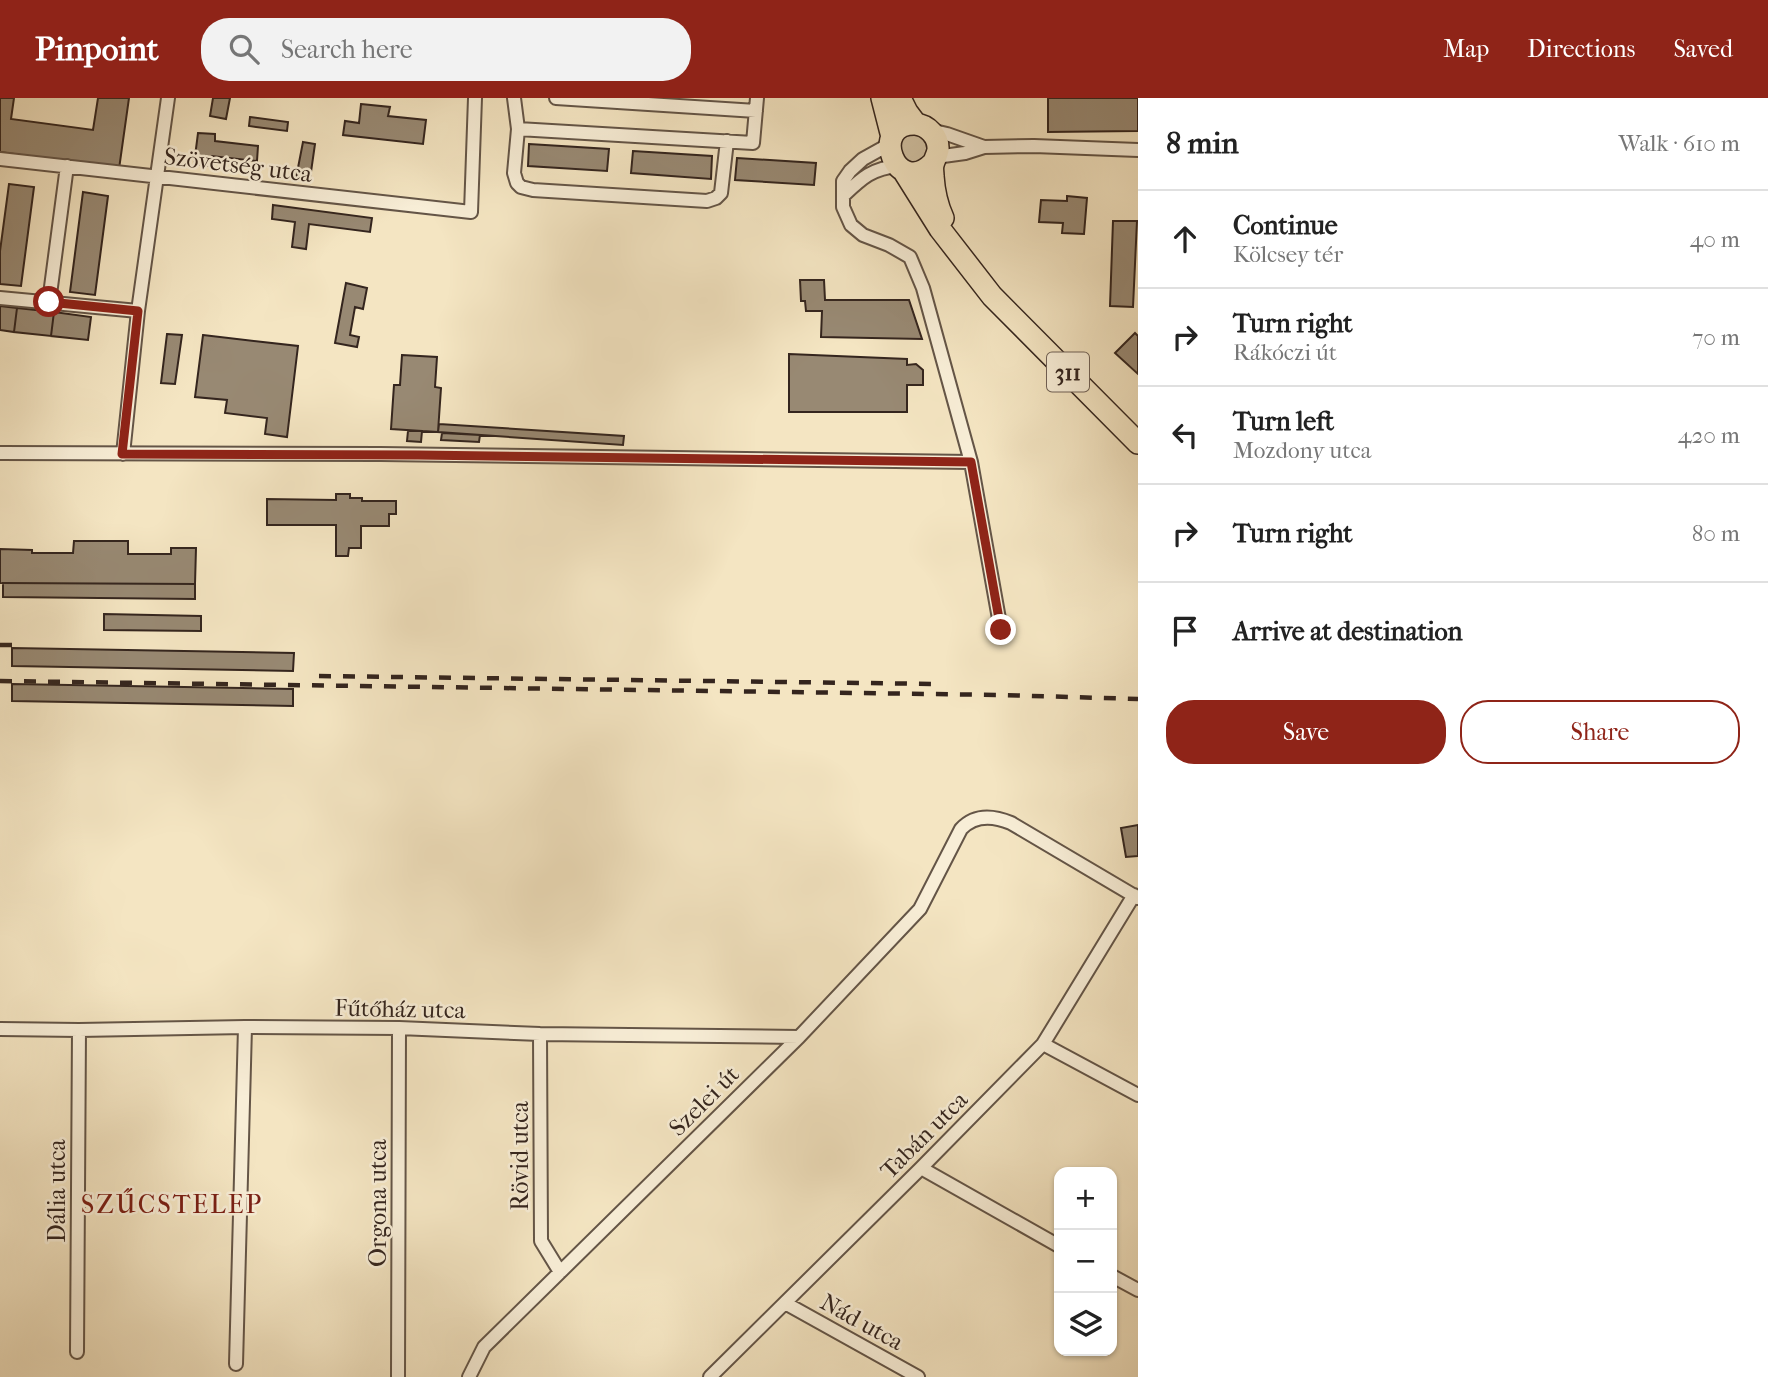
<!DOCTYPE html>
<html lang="en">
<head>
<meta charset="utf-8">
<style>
	:root { --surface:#fff; --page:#f2f2f2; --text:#222; --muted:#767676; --line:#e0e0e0; --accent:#8f2418 }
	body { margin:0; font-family:"IM FELL French Canon",serif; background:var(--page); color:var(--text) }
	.controls { position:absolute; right:21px; bottom:21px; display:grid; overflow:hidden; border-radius:14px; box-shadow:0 2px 5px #0004 }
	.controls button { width:63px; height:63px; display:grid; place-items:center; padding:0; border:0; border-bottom:2px solid var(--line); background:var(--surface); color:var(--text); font:35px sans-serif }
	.stop { position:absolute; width:21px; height:21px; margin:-16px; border:5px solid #8f2418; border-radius:50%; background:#fff }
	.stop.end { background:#8f2418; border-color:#fff; box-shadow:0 2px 7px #0008 }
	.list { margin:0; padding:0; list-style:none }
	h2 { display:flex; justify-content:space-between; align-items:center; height:91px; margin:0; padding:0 28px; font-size:30px }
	h2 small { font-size:23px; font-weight:400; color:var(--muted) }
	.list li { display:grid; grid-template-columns:46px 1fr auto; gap:21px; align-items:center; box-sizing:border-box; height:98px; padding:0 28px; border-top:2px solid var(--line) }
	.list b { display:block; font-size:26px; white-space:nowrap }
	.list p { margin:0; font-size:23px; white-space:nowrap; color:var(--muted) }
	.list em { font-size:23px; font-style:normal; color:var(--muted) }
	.actions { display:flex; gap:14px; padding:21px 28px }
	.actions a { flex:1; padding:16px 0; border:2px solid var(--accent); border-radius:28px; text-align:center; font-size:24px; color:var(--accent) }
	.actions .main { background:var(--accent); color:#fff }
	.icon { flex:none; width:38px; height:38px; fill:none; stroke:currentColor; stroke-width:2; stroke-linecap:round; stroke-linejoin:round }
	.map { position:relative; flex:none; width:1138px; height:1279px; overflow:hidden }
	header { display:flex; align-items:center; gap:42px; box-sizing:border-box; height:98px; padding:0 35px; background:var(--accent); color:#fff }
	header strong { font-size:33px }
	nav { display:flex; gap:38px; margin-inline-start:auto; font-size:24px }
	.search { width:490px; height:63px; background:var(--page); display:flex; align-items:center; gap:18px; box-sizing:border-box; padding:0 24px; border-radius:28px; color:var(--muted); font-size:26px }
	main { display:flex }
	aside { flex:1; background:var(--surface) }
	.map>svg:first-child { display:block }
	.green { fill:#d3c4a6; stroke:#847462; stroke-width:2 }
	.building { fill:#988973; stroke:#34251e; stroke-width:2 }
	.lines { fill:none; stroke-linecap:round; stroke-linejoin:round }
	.street-casing { stroke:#645547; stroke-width:16 }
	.primary-casing { stroke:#34251e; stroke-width:24 }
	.street { stroke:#f8eed7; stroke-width:12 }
	.primary { stroke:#f4e5c2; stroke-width:21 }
	.rail { stroke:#34251e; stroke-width:4.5; stroke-dasharray:12 12; stroke-linecap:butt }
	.route { stroke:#8f2418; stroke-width:9 }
	.labels { text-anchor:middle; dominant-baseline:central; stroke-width:5; stroke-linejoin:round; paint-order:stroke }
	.shield { fill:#f8eed7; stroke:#6f6156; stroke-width:2 }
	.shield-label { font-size:23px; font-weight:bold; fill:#34251e }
	.street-label { font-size:24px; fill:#34251e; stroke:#f8eed7 }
	.neighbourhood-label { font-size:26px; letter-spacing:2px; fill:#7a1f14; stroke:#f8eed7 }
</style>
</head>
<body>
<header>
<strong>Pinpoint</strong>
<div class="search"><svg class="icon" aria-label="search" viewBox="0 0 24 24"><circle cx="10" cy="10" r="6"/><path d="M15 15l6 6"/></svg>Search here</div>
<nav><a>Map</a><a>Directions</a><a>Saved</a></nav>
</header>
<main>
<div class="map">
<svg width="1138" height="1279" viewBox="0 0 1138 1279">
	<rect width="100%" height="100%" fill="#f4e5c2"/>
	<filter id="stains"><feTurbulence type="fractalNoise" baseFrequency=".00286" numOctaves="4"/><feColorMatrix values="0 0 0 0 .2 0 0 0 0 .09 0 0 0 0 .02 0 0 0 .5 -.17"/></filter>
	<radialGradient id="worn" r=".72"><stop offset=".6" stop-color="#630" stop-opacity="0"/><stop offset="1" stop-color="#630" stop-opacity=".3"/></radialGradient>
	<!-- green -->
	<path class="green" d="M919,34L931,51L921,66L901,62L900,38Z"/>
	<!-- building -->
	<path class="building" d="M0,0H14L11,21L93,32L98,0H129L119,71L0,54Z
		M213,0H230L226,21L210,18Z
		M1048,0H1138V33L1048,34Z
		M361,6L390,9L388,18L426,22L423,46L343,37L345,23L359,25Z
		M250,19L288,24L287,33L249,28Z
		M198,35L215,36V43L258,48L257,63L212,58L211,68L194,66Z
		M303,44L315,46L310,81L296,80Z
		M529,46L609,51L607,73L528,68Z
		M633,53L712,58L711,81L631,75Z
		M737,60L816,65L814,87L735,82Z
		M9,86L34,89L21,188L0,186V153Z
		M83,94L108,98L95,197L70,194Z
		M1067,98L1087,100L1084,136L1062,135L1063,125L1039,124L1041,102L1067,103Z
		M273,107L372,120L370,134L309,126L306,151L292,149L295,124L272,121Z
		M1113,123H1137L1133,209L1110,208Z
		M800,182H824L825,202H909L922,241L821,239L822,213H806L805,203H801Z
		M346,185L367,190L363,211L355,209L350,237L359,239L357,249L335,245Z
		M0,208L17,210L14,234L0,232Z
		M17,210L54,214L51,238L14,234Z
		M54,214L91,219L88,242L51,238Z
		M1135,235L1138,238V276L1115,255Z
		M167,236L182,237L175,286L161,285Z
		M203,237L298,248L287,339L265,336L267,320L225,315L227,302L195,299Z
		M789,256L907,261V267L916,266L923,272V287H907V314H789Z
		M402,257L437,259L435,289L441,290L438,334L391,331L394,287H400Z
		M439,326L624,338L623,347L438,334Z
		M408,333H422L421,344L407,343Z
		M442,335L480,337L479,344L441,342Z
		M336,396H350V400H362V403H396V416H389V428H361V450H349L348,458H336V427H267V401L336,402Z
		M74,443H128V456H171V450H196L195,486L0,485V451L32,452V455H73Z
		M3,485L195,486V501L3,499Z
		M104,516L201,518V533L104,532Z
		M12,550L294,555L293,573L12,568Z
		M12,586L293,591V608L12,603Z
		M1138,727V758L1126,759L1121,730Z"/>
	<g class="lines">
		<defs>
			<path id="street" d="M514,0L518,31L514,75L517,85L521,89L533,92L707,103L716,100L721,95L727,43
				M556,0L756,13
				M518,31L753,45L757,0
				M930,32L947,36L984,49L1034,48L1138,52
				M890,46L863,61L850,73L843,83V109L851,127L863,137L889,147L910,159L923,190L971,364L1001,532
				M936,59L965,55L984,49
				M0,61L471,114L475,0
				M843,98C861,81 872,70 898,68
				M0,200L138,213
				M49,204L67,68
				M0,355L381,356L971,364
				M123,356L138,213L168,0
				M0,931L79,932L245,929L399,930L540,936L799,939
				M540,936L541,1143L560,1174
				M1043,946L1138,997
				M921,1070L1059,1148
				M1112,1178L1138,1192
				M785,1205L918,1279
				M77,1254L79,932
				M236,1266L245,929
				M398,1279L399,930
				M469,1279L484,1249L799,939L920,811L961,731C975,716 994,718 1011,725L1138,800
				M710,1279L921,1070L1043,946L1134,797"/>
			<path id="primary" d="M882,0L892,39
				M900,0L907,14L916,26
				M933,65C896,102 868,25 915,26C928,27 939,39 938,52C937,58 934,62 933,67C932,71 933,74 933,78C934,93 937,107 943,120
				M903,72L940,131L992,198L1138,345"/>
		</defs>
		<!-- street casing -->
		<use href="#street" class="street-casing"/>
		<!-- primary casing -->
		<use href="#primary" class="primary-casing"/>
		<!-- street -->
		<use href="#street" class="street"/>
		<!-- primary -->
		<use href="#primary" class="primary"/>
		<!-- rail -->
		<path class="rail" d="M0,547H20
			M319,578L939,586
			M0,583L1002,597L1138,601"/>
	</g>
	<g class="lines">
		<!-- route -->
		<path class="route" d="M49,204L138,213L122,356L418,357L971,364L1001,532"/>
	</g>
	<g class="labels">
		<!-- shield labels -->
		<rect class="shield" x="1047" y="254.5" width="42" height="39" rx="5"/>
		<g class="shield-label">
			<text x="1068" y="274">311</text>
		</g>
		<!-- street labels -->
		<g class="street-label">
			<text transform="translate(238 67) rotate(7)">Szövetség utca</text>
			<text transform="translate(400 911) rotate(1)">Fűtőház utca</text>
			<text transform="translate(704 1003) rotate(-45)">Szelei út</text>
			<text transform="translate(924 1037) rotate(-45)">Tabán utca</text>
			<text transform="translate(520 1058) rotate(-90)">Rövid utca</text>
			<text transform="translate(57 1093) rotate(-90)">Dália utca</text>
			<text transform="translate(378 1105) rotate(-90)">Orgona utca</text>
			<text transform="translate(862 1224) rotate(29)">Nád utca</text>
		</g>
		<!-- neighbourhood labels -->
		<g class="neighbourhood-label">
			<text x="172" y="1106">SZŰCSTELEP</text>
		</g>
	</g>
	<rect width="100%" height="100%" filter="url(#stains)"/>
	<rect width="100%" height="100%" fill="url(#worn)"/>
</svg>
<div class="controls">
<button>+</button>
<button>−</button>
<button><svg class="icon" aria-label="layers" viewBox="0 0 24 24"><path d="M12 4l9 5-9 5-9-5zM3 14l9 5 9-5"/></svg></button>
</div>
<div class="stop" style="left:49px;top:204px"></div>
<div class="stop end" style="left:1001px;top:532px"></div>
</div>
<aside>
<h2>8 min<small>Walk · 610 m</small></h2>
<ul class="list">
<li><svg class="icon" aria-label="ahead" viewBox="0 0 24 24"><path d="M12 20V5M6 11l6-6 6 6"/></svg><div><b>Continue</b><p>Kölcsey tér</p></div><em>40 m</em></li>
<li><svg class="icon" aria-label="right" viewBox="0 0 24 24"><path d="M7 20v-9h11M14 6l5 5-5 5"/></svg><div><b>Turn right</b><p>Rákóczi út</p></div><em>70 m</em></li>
<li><svg class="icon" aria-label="left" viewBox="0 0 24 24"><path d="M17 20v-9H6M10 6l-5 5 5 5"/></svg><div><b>Turn left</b><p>Mozdony utca</p></div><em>420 m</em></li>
<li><svg class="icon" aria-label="right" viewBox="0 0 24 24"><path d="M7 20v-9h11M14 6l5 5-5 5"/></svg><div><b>Turn right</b></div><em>80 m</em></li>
<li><svg class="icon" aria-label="arrive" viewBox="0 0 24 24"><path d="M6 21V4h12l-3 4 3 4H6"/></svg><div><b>Arrive at destination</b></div></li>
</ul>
<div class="actions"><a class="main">Save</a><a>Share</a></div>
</aside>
</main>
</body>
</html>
